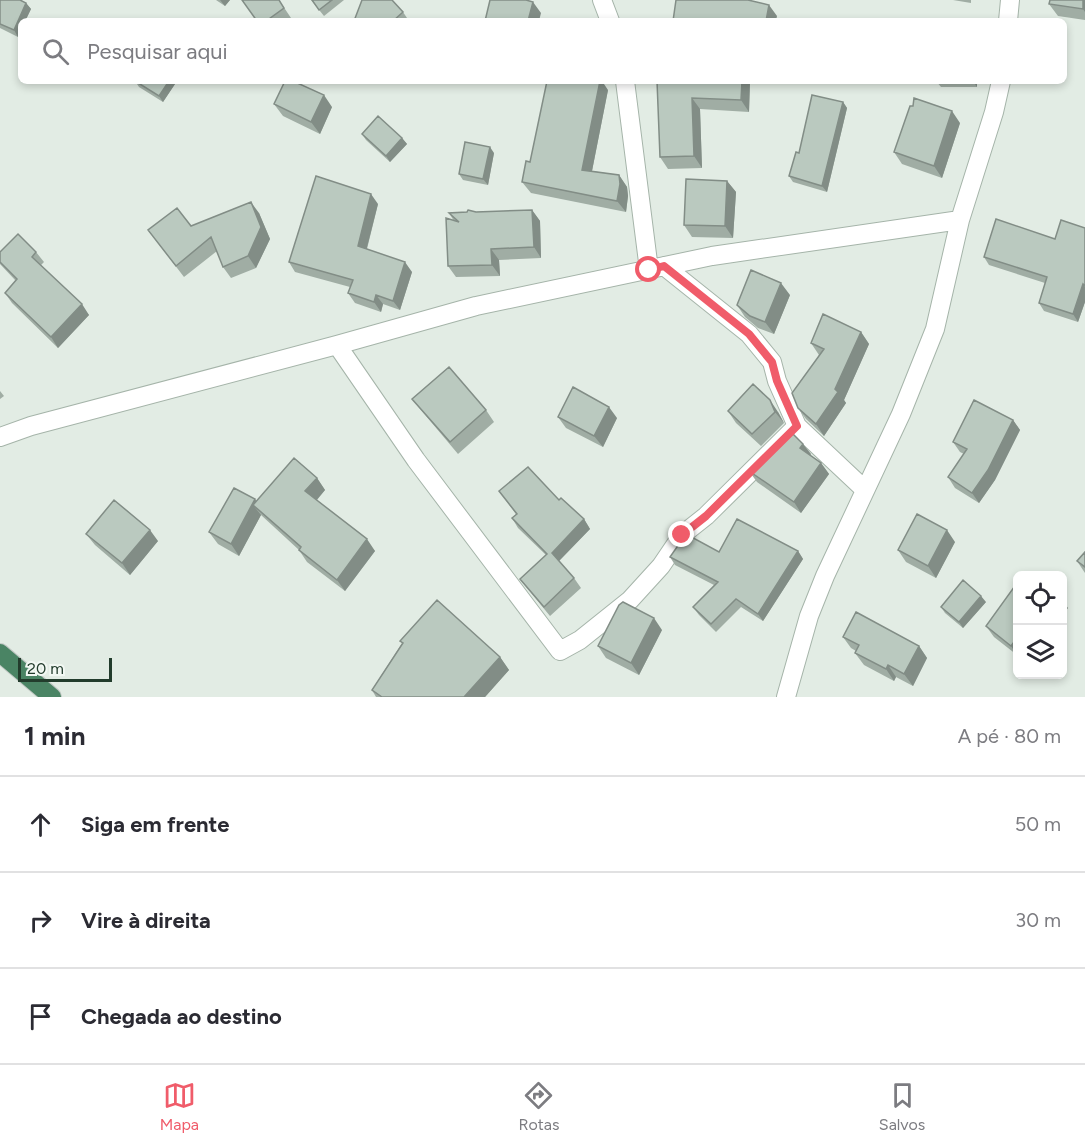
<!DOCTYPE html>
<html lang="pt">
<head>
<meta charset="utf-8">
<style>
	:root { --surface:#fff; --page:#f7f7f7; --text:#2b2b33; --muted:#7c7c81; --line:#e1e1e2; --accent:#f05c6a }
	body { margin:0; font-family:Figtree,sans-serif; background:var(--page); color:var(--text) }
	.controls { position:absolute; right:18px; bottom:18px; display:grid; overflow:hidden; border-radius:9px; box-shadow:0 3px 9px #0003 }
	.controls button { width:54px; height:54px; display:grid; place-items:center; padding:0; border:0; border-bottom:2px solid var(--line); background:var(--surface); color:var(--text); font:30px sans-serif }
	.scale { position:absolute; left:18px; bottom:15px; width:94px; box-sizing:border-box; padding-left:6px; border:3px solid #223c2c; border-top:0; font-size:16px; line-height:21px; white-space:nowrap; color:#223c2c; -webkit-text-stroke:4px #f2f8f3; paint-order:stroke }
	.stop { position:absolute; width:18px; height:18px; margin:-14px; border:4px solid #f05c6a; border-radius:50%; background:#fff }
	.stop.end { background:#f05c6a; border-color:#fff; box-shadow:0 2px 6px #0008 }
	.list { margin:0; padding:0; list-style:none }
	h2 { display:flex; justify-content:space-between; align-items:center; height:78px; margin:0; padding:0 24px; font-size:26px }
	h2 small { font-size:20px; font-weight:400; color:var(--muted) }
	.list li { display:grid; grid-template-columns:39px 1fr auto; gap:18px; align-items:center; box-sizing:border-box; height:96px; padding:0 24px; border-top:2px solid var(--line) }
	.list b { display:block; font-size:22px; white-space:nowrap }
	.list em { font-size:20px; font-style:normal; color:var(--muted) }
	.icon { flex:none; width:33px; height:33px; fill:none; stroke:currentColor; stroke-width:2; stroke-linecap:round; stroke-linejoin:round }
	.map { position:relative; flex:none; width:1085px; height:697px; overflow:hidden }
	.search { position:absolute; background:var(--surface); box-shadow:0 3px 9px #0003; left:18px; right:18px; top:18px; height:66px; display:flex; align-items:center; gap:15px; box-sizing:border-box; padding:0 21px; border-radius:9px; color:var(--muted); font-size:22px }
	.sheet { height:366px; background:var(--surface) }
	nav { display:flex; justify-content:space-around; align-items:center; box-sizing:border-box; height:84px; border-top:2px solid var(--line); background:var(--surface); font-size:16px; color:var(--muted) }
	nav a { display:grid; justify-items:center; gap:3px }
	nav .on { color:var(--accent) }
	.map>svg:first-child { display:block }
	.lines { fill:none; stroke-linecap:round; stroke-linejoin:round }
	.minor-casing { stroke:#a5b4a9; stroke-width:20 }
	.trunk-casing { stroke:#c1c8c4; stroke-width:20 }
	.minor { stroke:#fff; stroke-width:18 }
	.trunk { stroke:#4a8464; stroke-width:18 }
	.wall { fill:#a0ada4 }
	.shaded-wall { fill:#828d86 }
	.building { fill:#bac9bf; stroke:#828d86; stroke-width:1.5 }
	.route { stroke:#f05c6a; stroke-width:8 }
</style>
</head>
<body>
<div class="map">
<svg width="1085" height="697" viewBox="0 0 1085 697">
	<rect width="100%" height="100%" fill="#e2ece4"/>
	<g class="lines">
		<defs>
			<path id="minor" d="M602,0L610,21
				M1008,21L1010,0
				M625,81L649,270
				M337,345L416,460L560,651L580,640L630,600L661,566L682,535L706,516L797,426L777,381L772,362L749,334L664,266
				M797,426L864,489
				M0,437L31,426L337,345L476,306L712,256L960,220
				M786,697L809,616L825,576L901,414L935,329L960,220L994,112L1001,81"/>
			<path id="trunk" d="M0,653L52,697"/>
		</defs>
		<!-- minor casing -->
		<use href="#minor" class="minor-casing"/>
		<!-- trunk casing -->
		<use href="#trunk" class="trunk-casing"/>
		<!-- minor -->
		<use href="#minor" class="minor"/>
		<!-- trunk -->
		<use href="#trunk" class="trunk"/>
	</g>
	<!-- wall -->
	<path class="wall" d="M0,0L26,3L31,9L18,37L0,28Z
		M216,0H230L225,6Z
		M279,0L291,18L288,21H257Z
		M311,0H344L324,16Z
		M953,0H971V3Z
		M1085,0V20L1058,16L1049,4Z
		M403,12L409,21H354Z
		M135,81H177L163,102L139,87Z
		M657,81H750L749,112L700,109L702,168L668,169L660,157Z
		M936,81H977V87H941Z
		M608,90L592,171L619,175L627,187L628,196L626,212L531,193L522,182Z
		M843,102L847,108L827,192L793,182L789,176L799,153Z
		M274,104L332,107L320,134L283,116Z
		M960,123L942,178L902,164L894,152Z
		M362,134L402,138L407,144L390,162L366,140Z
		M494,153L488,185L463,180L459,174Z
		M727,181L736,192L733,238L692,237L684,225Z
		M378,204L367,249L412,272L400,310L383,304L381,312L355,303L348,293L350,287L295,272L289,262Z
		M532,210L540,221L541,258L499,260L500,276L456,277L448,266L454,221L449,213Z
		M259,213L270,239L256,268L231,278L223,267L217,251L184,277L148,230L191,226Z
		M1085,228V302L1078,322L1044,311L1039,303L1045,283L989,265L984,257L1055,239Z
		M0,252H36L44,262L41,265L89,315L58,348L12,303L5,293L16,281L0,264Z
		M790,295L774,334L758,328L745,317L737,305Z
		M861,332L869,344L844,400L846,403L824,436L806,419L798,408L819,355L811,343Z
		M0,391L4,396L0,399Z
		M412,399L486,410L494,422L458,454L421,410Z
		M728,411L778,412L784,423L761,446L736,423Z
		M558,417L617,418L603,447L566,428Z
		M1013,420L1020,430L995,480L979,503L955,488L948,477L964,454L960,452L953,442Z
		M811,454L810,455L821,463L829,474L801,513L757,482L749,471Z
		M317,478L325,490L317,500L375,551L345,591L307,562L299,550L261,515L239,556L218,544L209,532L256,501Z
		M499,491L559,500L584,519L590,529L559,561L574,578L581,588L550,616L527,588L520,579L546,555L518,528L512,518L516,514Z
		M86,534L158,541L130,575L95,545Z
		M955,542L936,578L906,562L898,550Z
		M798,551L803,559L763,621L741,607L716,632L699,615L693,607L714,585L675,565L670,557L719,552Z
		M1085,552V573L1077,561Z
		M1017,583V655L994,637L986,626Z
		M986,602L963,628L945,613L941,607Z
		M662,630L639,675L606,658L598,646Z
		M843,637L919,646L927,658L913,686L896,677L894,681L864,665L855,653L856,651L851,648Z
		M400,641L500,657L509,670L485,697H376L372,690L402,643Z"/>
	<!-- shaded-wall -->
	<path class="shaded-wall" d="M220,0H230L225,6Z
		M1083,0H1085V12L1083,9Z
		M533,2L541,13L539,21H528Z
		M26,3L31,9L25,21H21V30L18,37L14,30Z
		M769,5L777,16L776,21H766Z
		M169,81H177L163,102L159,96Z
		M600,81H602L608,90L590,181L582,170Z
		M742,81H750L749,112L741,100Z
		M973,81H977V87Z
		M324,95L332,107L320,134L311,122Z
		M692,98L700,109L702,168L694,156Z
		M843,102L847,108L827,192L822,186Z
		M952,111L960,123L942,178L934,166Z
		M402,138L407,144L390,162L386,156Z
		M490,147L494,153L488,185L483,179Z
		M619,175L627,187L628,196L626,212L617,201Z
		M727,181L736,192L733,238L725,226Z
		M371,194L378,204L365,255L358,246Z
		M251,202L259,213L270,239L256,268L248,256Z
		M532,210L540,221L541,258L534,247Z
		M491,249L499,260L500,276L492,265Z
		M405,262L412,272L400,310L393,301Z
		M781,283L790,295L774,334L765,322Z
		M1083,284L1085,287V302L1078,322L1073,314Z
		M376,295L383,304L381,312L374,302Z
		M82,304L89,315L58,348L51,337Z
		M861,332L869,344L844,400L846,403L824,436L816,424L835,389Z
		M770,400L778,412L784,423L775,412Z
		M609,407L617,418L603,447L594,436Z
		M1013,420L1020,430L995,480L979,503L972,493Z
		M803,444L811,454L808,459L800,448Z
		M821,463L829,474L801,513L794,502Z
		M317,478L325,490L314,503L305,491Z
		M255,499L263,511L253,505L261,515L239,556L231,544Z
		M584,519L590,529L558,562L552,553Z
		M150,530L158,541L130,575L122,563Z
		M947,530L955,542L936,578L928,566Z
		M367,539L375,551L345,591L337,580Z
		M798,551L803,559L763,621L758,614Z
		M981,596L986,602L963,628L959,622Z
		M1062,600L1068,608L1062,616Z
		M654,618L662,630L639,675L631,663Z
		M1017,638V655L1011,646Z
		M919,646L927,658L913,686L904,674Z
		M500,657L509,670L485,697H464Z
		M888,665L896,677L894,681L886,669Z"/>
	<!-- building -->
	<path class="building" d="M0,0H20L26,3L14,30L0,24Z
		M242,0H279L284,8L266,21H257Z
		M312,0H332L319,10Z
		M362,0H392L403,12L393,21H354Z
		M490,0H526L533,2L528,21H485Z
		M676,0H748L769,5L766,21H673Z
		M1050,0H1083V9L1049,4Z
		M135,81H169L159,96Z
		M285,81H293L324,95L311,122L274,104Z
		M547,81H600L582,170L619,175L620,184L617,201L522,182L526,161L530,162Z
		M657,81H742L741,100L692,98L694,156L660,157Z
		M812,95L843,102L822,186L789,176L796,152L799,153Z
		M914,98L952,111L934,166L894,152L910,106H913Z
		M378,116L402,138L386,156L362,134Z
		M465,142L490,147L483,179L459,174Z
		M316,176L371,194L358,246L405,262L393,301L376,295L374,302L348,293L353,280L289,262Z
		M686,179L727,181L725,226L684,225Z
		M251,202L261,227L248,256L223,267L211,237L176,266L148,230L177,208L191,226Z
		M468,210L476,212L532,210L534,247L491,249L492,265L448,266L446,218L459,222L449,213L467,212Z
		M996,219L1055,239L1061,220L1085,228V286L1083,284L1073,314L1039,303L1047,277L984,257Z
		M18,234L36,252L32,257L82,304L51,337L5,293L17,279L0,262V252Z
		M751,270L781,283L765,322L750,316L737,305Z
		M823,314L861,332L835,389L838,392L816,424L798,408L792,393L824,349L811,343Z
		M449,367L486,410L450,442L412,399Z
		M753,384L770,400L775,412L752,434L728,411Z
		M573,387L609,407L594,436L558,417Z
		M974,400L1013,420L988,470L972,493L948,477L967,449L953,442Z
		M790,431L803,444L800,448L821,463L794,502L749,471Z
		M294,458L317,478L305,491L367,539L337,580L299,550L301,547L253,505Z
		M528,467L559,500L561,498L584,519L552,553L574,578L544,607L520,579L547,554L512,518L517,514L499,491Z
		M234,488L255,499L231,544L209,532Z
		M114,500L150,530L122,563L86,534Z
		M917,514L947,530L928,566L898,550Z
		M737,519L798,551L758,614L736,599L711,624L693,607L718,582L670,557L686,534L719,552Z
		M1085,552V567L1077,561Z
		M963,580L981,596L959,622L941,607Z
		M1017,583V638L1011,646L986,626Z
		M437,600L500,657L464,697H382L372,690L403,643L400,641Z
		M623,602L654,618L631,663L598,646L619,605Z
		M856,612L919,646L904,674L888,665L886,669L855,653L859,645L843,637Z"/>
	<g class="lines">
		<!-- route -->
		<path class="route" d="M649,270L664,266L749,334L772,362L777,381L797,426L706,516L682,535"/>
	</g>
</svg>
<div class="controls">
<button><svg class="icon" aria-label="locate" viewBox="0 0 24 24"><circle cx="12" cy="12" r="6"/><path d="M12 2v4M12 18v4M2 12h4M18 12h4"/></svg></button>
<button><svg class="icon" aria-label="layers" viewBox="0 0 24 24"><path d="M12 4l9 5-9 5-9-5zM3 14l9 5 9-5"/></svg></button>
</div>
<div class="scale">20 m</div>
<div class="stop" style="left:649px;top:270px"></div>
<div class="stop end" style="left:682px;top:535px"></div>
<div class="search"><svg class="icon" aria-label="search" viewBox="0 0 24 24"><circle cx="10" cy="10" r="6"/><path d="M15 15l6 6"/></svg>Pesquisar aqui</div>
</div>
<section class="sheet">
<h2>1 min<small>A pé · 80 m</small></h2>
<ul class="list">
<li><svg class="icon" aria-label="ahead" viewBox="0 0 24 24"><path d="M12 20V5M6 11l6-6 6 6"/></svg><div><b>Siga em frente</b></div><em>50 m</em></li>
<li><svg class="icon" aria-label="right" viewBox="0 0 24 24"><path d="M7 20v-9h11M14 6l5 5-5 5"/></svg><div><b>Vire à direita</b></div><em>30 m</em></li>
<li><svg class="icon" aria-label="arrive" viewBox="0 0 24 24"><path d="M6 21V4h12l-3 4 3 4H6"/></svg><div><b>Chegada ao destino</b></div></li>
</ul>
</section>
<nav>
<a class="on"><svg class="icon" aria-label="map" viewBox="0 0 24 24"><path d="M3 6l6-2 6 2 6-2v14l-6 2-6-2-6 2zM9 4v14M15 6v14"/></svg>Mapa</a>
<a><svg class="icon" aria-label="directions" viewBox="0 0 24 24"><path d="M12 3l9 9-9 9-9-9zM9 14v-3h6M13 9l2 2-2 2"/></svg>Rotas</a>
<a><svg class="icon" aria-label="saved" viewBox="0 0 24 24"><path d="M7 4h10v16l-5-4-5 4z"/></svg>Salvos</a>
</nav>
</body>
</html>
